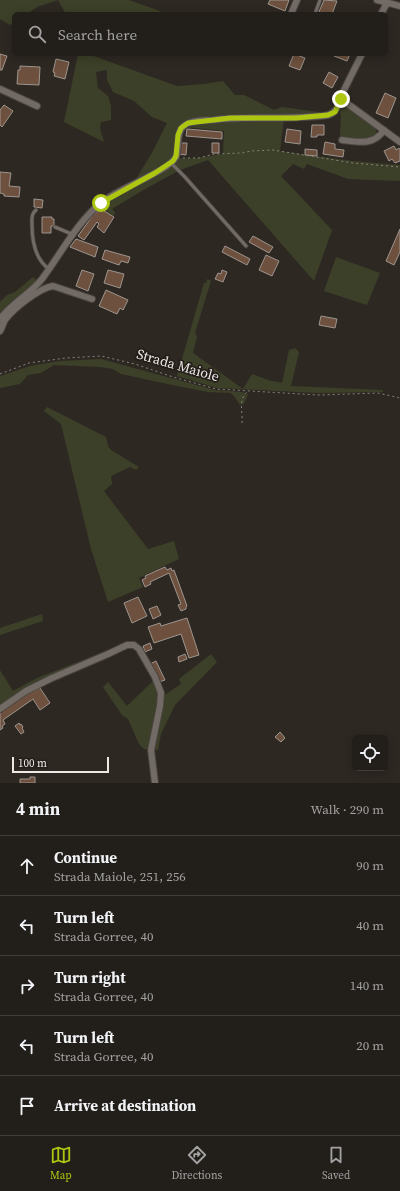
<!DOCTYPE html>
<html lang="en">
<head>
<meta charset="utf-8">
<style>
	:root { --surface:#221e1a; --page:#2a2723; --text:#f1f3f6; --muted:#a2a2a2; --line:#3f3c39; --accent:#adc610 }
	body { margin:0; font-family:"Source Serif 4",serif; background:var(--page); color:var(--text) }
	.controls { position:absolute; right:12px; bottom:12px; display:grid; overflow:hidden; border-radius:6px; box-shadow:0 2px 10px #0003 }
	.controls button { width:36px; height:36px; display:grid; place-items:center; padding:0; border:0; border-bottom:1px solid var(--line); background:var(--surface); color:var(--text); font:20px sans-serif }
	.scale { position:absolute; left:12px; bottom:10px; width:97px; box-sizing:border-box; padding-left:4px; border:2px solid #ede9e6; border-top:0; font-size:11px; line-height:14px; white-space:nowrap; color:#ede9e6; -webkit-text-stroke:3px #241e1a; paint-order:stroke }
	.stop { position:absolute; width:12px; height:12px; margin:-9px; border:3px solid #adc610; border-radius:50%; background:#fff }
	.stop.end { background:#adc610; border-color:#fff; box-shadow:0 1px 4px #0008 }
	.list { margin:0; padding:0; list-style:none }
	h2 { display:flex; justify-content:space-between; align-items:center; height:52px; margin:0; padding:0 16px; font-size:17px }
	h2 small { font-size:13px; font-weight:400; color:var(--muted) }
	.list li { display:grid; grid-template-columns:26px 1fr auto; gap:12px; align-items:center; box-sizing:border-box; height:60px; padding:0 16px; border-top:1px solid var(--line) }
	.list b { display:block; font-size:15px; white-space:nowrap }
	.list p { margin:0; font-size:13px; white-space:nowrap; color:var(--muted) }
	.list em { font-size:13px; font-style:normal; color:var(--muted) }
	.icon { flex:none; width:22px; height:22px; fill:none; stroke:currentColor; stroke-width:2; stroke-linecap:round; stroke-linejoin:round }
	.map { position:relative; flex:none; width:400px; height:783px; overflow:hidden }
	.search { position:absolute; background:var(--surface); box-shadow:0 2px 10px #0003; left:12px; right:12px; top:12px; height:44px; display:flex; align-items:center; gap:10px; box-sizing:border-box; padding:0 14px; border-radius:6px; color:var(--muted); font-size:15px }
	.sheet { height:352px; background:var(--surface) }
	nav { display:flex; justify-content:space-around; align-items:center; box-sizing:border-box; height:56px; border-top:1px solid var(--line); background:var(--surface); font-size:11px; color:var(--muted) }
	nav a { display:grid; justify-items:center; gap:2px }
	nav .on { color:var(--accent) }
	.map>svg:first-child { display:block }
	.green { fill:#3c4028 }
	.building { fill:#6d513e; stroke:#9d958f }
	.lines { fill:none; stroke-linecap:round; stroke-linejoin:round }
	.service-casing { stroke:#4a4440; stroke-width:4.5 }
	.minor-casing { stroke:#4a4440; stroke-width:8 }
	.path { stroke:#88837f; stroke-width:1; stroke-dasharray:2 3; stroke-linecap:butt }
	.service { stroke:#726b65; stroke-width:3 }
	.minor { stroke:#726b65; stroke-width:6 }
	.route { stroke:#adc610; stroke-width:5 }
	.labels { text-anchor:middle; dominant-baseline:central; stroke-width:3.5; stroke-linejoin:round; paint-order:stroke }
	.street-label { font-size:14px; fill:#ede9e6; stroke:#241e1a }
</style>
</head>
<body>
<div class="map">
<svg width="400" height="783" viewBox="0 0 400 783">
	<rect width="100%" height="100%" fill="#2e2823"/>
	<!-- green -->
	<path class="green" d="M0,0H58L37,7L27,14H14V22L10,25L0,19Z
		M58,0H129L160,11L164,14H112L108,13L107,14H66Z
		M78,54H88L177,86L204,84L223,81L235,95H244L274,110L282,107L326,113L324,114L229,116L179,127C172,141 178,151 170,162L97,205L94,203L113,190L136,179L153,151L167,123L152,117L134,101L113,92L107,80V70L96,72L98,88L108,96L111,106V120L101,122L100,128L104,142L64,122Z
		M343,103L375,126L377,134L365,140L340,136L341,116L340,113Z
		M284,118L280,151L353,161L400,165V181L348,179L307,164L304,169L293,164L281,176L332,230L314,281L208,160L180,170L172,163L177,158C195,160 205,156 223,154L224,131L185,127L202,122Z
		M171,165L178,171L145,189L112,209L115,212L114,216L101,207L102,205Z
		M336,257L380,273L367,305L324,291Z
		M33,277L37,281C25,293 10,302 0,315V302L7,295L15,292Z
		M207,279L211,281L195,333L197,337L193,353L243,389L252,374L268,380L282,383L289,350L295,348L299,352L291,386L383,390V392L317,393L217,388L177,376L204,283H206Z
		M101,359L215,390L241,392L248,394L244,404L240,405L234,396L230,393L208,392L172,385L121,374L113,369L100,367L54,365L41,373L28,375L20,384L0,388V376L30,366L60,361Z
		M47,407L106,437L108,446L111,450L139,467L136,470L130,467L111,476L112,484L104,491L148,549L174,541L179,559L139,578L143,587L108,602L91,549L61,424L44,411Z
		M42,614L43,621L0,635V628Z
		M103,652L105,653L0,706V670L13,691L37,678Z
		M211,654L217,662L175,705L161,734L158,750L144,749L139,744L128,719L122,715L103,687L108,682L127,706L154,680L163,696L181,684L179,679Z"/>
	<!-- building -->
	<path class="building" d="M270,0H289L285,11L268,4Z
		M324,0L337,1L332,14H318Z
		M0,54L7,56L2,70H0Z
		M294,54L305,58L300,70L289,66Z
		M335,54H350L347,61L334,56Z
		M56,59L69,62L65,79L54,76L55,73L53,72Z
		M20,66L40,67L39,85L17,84L18,70H20Z
		M329,72L338,77L332,88L323,83Z
		M385,93L396,98L388,118L376,113Z
		M4,105L13,111L2,127L0,125V110Z
		M312,125H324V135H317V137H311Z
		M187,129L222,132V139L186,136Z
		M287,129L301,131L300,144L285,142Z
		M325,142L335,144V149L344,150L343,157L323,154Z
		M180,143H187L186,155L179,154Z
		M212,143H219V153H212Z
		M394,146L396,150L399,148L400,150V161L395,163L392,159L389,161L384,151Z
		M305,149L317,150V156L305,155Z
		M0,172L11,173L9,186L20,187L19,197L4,196V194L0,193Z
		M34,199L43,200L42,208L34,207Z
		M101,209L114,217L104,233L97,227L99,224L97,222L84,240L78,236L93,215Z
		M42,217H52V219H54V226H51V233H42Z
		M400,229V252L394,265L386,261Z
		M253,236L273,247L269,253L249,242Z
		M76,239L98,247L95,257L70,247Z
		M225,246L250,259L247,265L222,252Z
		M105,250L130,257L128,263L121,261L119,265L102,259Z
		M266,255L279,261L272,276L259,270Z
		M82,270L94,274L88,291L76,286Z
		M108,270L124,274L120,288L104,283Z
		M222,270L227,272L223,282L215,279L218,273L221,274Z
		M106,290L128,300L123,310L120,308L117,314L99,306Z
		M321,316L337,319L335,328L319,325Z
		M165,567L167,570L171,568L172,571L174,570L187,606L186,607V609L181,611L178,605L181,604L169,573L150,582L151,584L145,587L142,580L146,578L145,576Z
		M138,597L147,616L132,623L124,603Z
		M157,606L161,615L153,619L149,609Z
		M187,618L199,655L189,658L181,634L154,643L148,627L160,623L161,626Z
		M150,643L152,649L145,652L143,646Z
		M185,654L187,659L179,662L178,657Z
		M156,661L165,680L159,682L150,664Z
		M40,688L50,703L40,710L33,699L3,720L5,724L2,726L3,728L0,730V712L27,694Z
		M19,723L20,725L21,724L23,727L22,728L24,732L21,734L15,726Z
		M280,732L285,738L281,742L275,737Z
		M30,777H35V783H20V779H30Z"/>
	<g class="lines">
		<defs>
			<path id="service" d="M315,14L320,0
				M171,163L184,176L246,246
				M36,210C31,214 32,219 32,225C32,240 35,259 49,269
				M55,227L74,235"/>
			<path id="minor" d="M377,0L400,6
				M291,14L297,0
				M381,14L387,3
				M0,89L37,106
				M341,99L400,142
				M342,140C358,142 374,146 384,130
				M0,319C12,303 30,294 42,279C60,255 77,222 101,203C121,188 146,180 167,166C170,163 174,161 176,157C180,146 174,128 189,123C197,120 205,120 213,120C243,116 274,119 304,117C311,116 321,117 328,115C336,113 340,104 341,96L362,54
				M0,331C2,328 3,323 5,320C13,309 39,288 53,286L92,299
				M0,709L26,691L52,678L108,654L127,645H134L139,649L155,677L161,693L160,706L151,750L155,783"/>
		</defs>
		<!-- service casing -->
		<use href="#service" class="service-casing"/>
		<!-- minor casing -->
		<use href="#minor" class="minor-casing"/>
		<!-- path -->
		<path class="path" d="M183,158H199L214,154L242,153L251,151L273,150L353,163L400,167
			M0,374L29,363L66,358L101,356L135,364L173,377L216,389L318,395L378,393L400,398
			M242,423C243,413 238,399 247,392"/>
		<!-- service -->
		<use href="#service" class="service"/>
		<!-- minor -->
		<use href="#minor" class="minor"/>
	</g>
	<g class="lines">
		<!-- route -->
		<path class="route" d="M101,203L155,173L173,161L176,156L178,135L181,128L188,123L230,118H296L328,115L335,112L341,99"/>
	</g>
	<g class="labels">
		<!-- street labels -->
		<g class="street-label">
			<text transform="translate(178 365) rotate(16)">Strada Maiole</text>
		</g>
	</g>
</svg>
<div class="controls">
<button><svg class="icon" aria-label="locate" viewBox="0 0 24 24"><circle cx="12" cy="12" r="6"/><path d="M12 2v4M12 18v4M2 12h4M18 12h4"/></svg></button>
</div>
<div class="scale">100 m</div>
<div class="stop" style="left:101px;top:203px"></div>
<div class="stop end" style="left:341px;top:99px"></div>
<div class="search"><svg class="icon" aria-label="search" viewBox="0 0 24 24"><circle cx="10" cy="10" r="6"/><path d="M15 15l6 6"/></svg>Search here</div>
</div>
<section class="sheet">
<h2>4 min<small>Walk · 290 m</small></h2>
<ul class="list">
<li><svg class="icon" aria-label="ahead" viewBox="0 0 24 24"><path d="M12 20V5M6 11l6-6 6 6"/></svg><div><b>Continue</b><p>Strada Maiole, 251, 256</p></div><em>90 m</em></li>
<li><svg class="icon" aria-label="left" viewBox="0 0 24 24"><path d="M17 20v-9H6M10 6l-5 5 5 5"/></svg><div><b>Turn left</b><p>Strada Gorree, 40</p></div><em>40 m</em></li>
<li><svg class="icon" aria-label="right" viewBox="0 0 24 24"><path d="M7 20v-9h11M14 6l5 5-5 5"/></svg><div><b>Turn right</b><p>Strada Gorree, 40</p></div><em>140 m</em></li>
<li><svg class="icon" aria-label="left" viewBox="0 0 24 24"><path d="M17 20v-9H6M10 6l-5 5 5 5"/></svg><div><b>Turn left</b><p>Strada Gorree, 40</p></div><em>20 m</em></li>
<li><svg class="icon" aria-label="arrive" viewBox="0 0 24 24"><path d="M6 21V4h12l-3 4 3 4H6"/></svg><div><b>Arrive at destination</b></div></li>
</ul>
</section>
<nav>
<a class="on"><svg class="icon" aria-label="map" viewBox="0 0 24 24"><path d="M3 6l6-2 6 2 6-2v14l-6 2-6-2-6 2zM9 4v14M15 6v14"/></svg>Map</a>
<a><svg class="icon" aria-label="directions" viewBox="0 0 24 24"><path d="M12 3l9 9-9 9-9-9zM9 14v-3h6M13 9l2 2-2 2"/></svg>Directions</a>
<a><svg class="icon" aria-label="saved" viewBox="0 0 24 24"><path d="M7 4h10v16l-5-4-5 4z"/></svg>Saved</a>
</nav>
</body>
</html>
